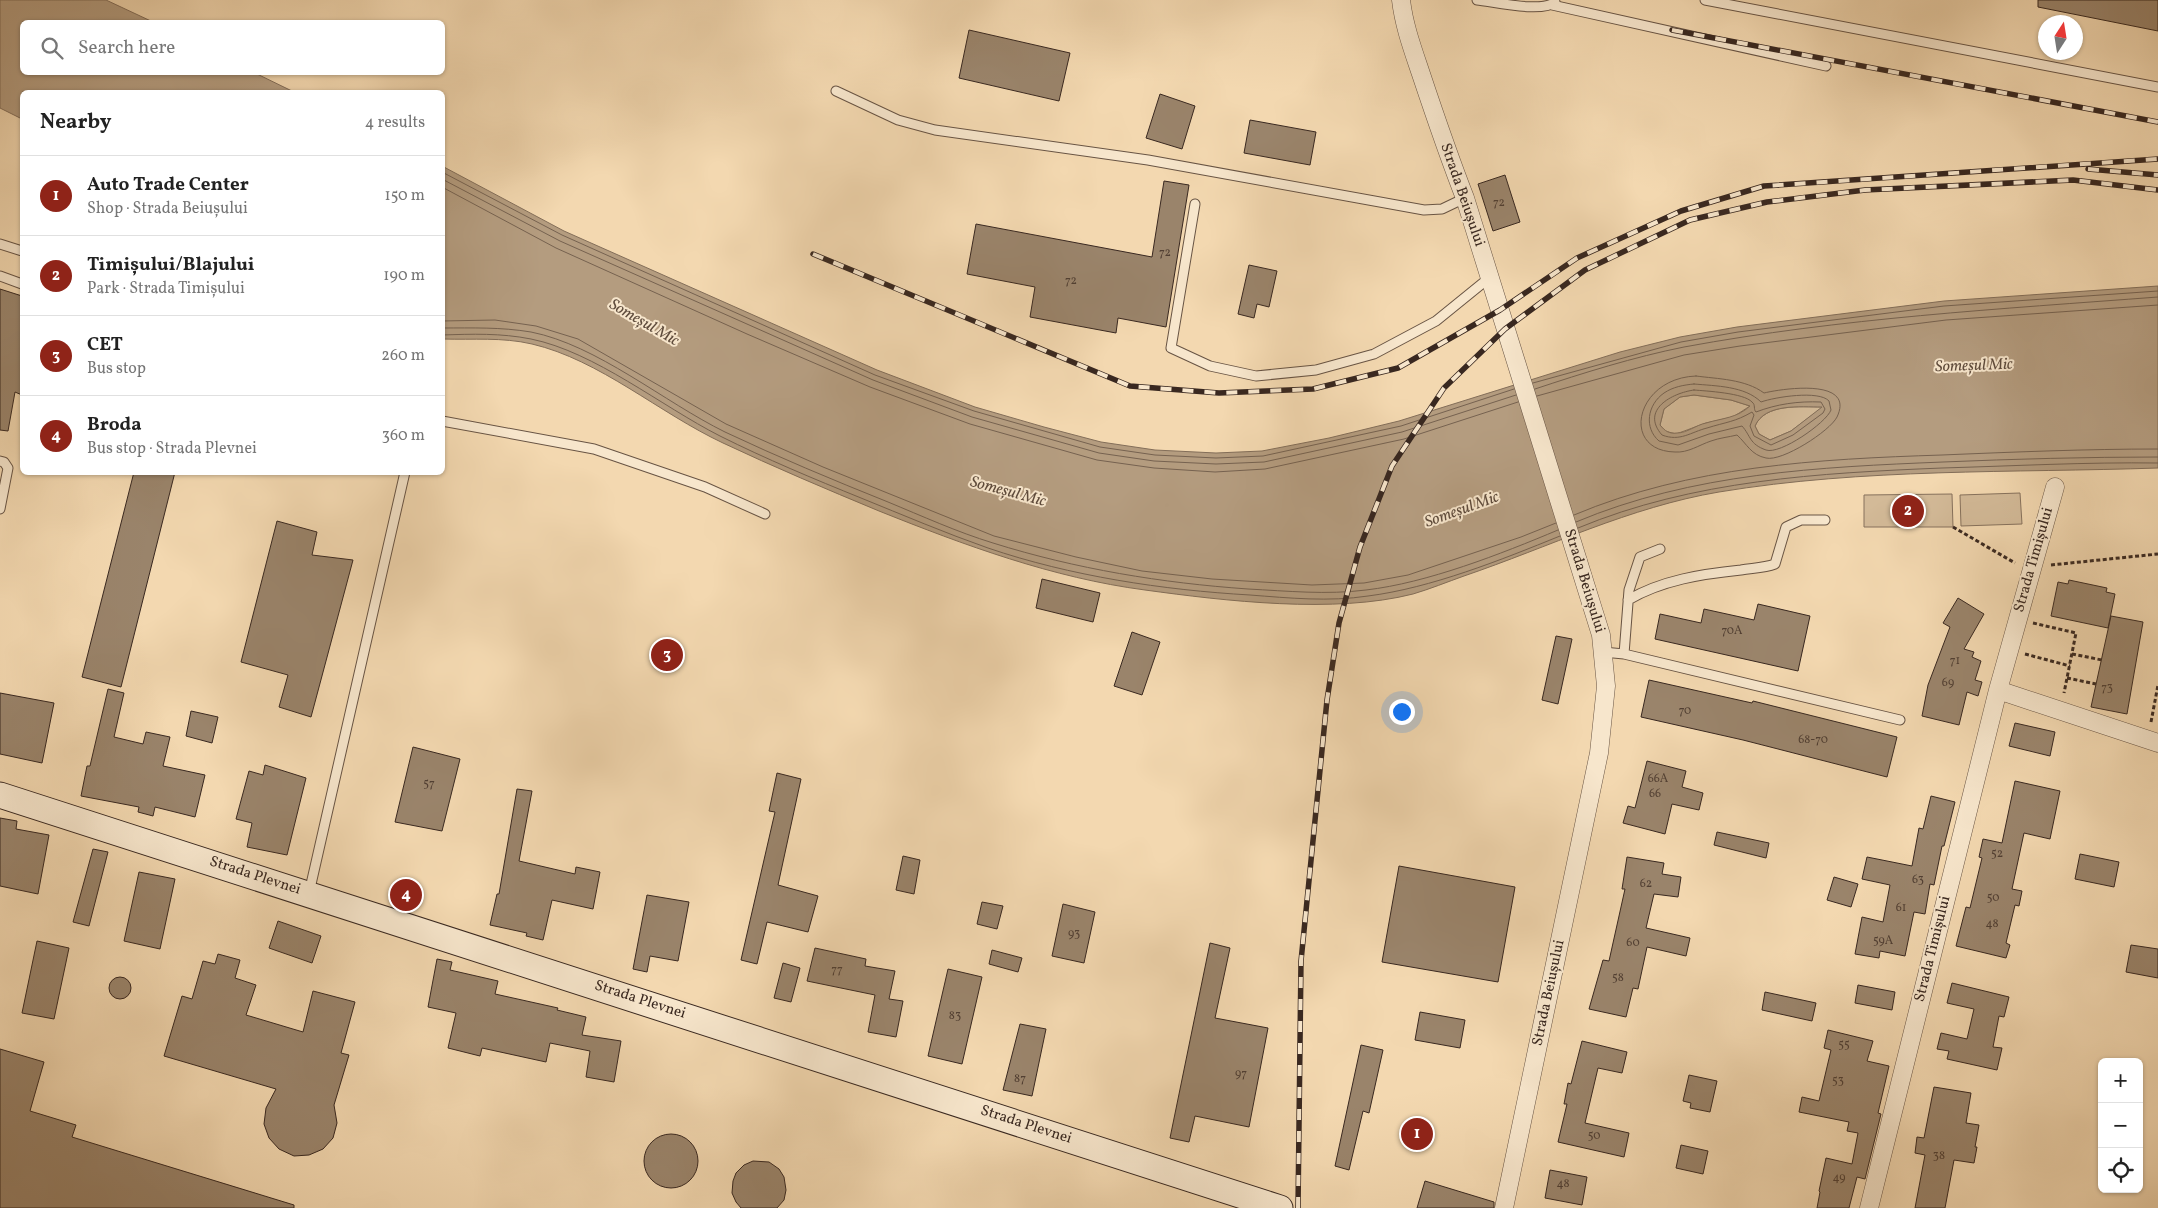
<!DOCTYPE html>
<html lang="en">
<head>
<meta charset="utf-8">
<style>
	:root { --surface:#fff; --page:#f2f2f2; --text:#222; --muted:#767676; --line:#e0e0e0; --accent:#8f2418 }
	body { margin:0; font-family:Vollkorn,serif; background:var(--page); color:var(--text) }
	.controls { position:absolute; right:15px; bottom:15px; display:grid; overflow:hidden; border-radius:8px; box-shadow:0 1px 4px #0004 }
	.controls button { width:45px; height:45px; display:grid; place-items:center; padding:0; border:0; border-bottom:1px solid var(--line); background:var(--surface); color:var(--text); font:25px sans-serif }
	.compass { position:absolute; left:2038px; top:15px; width:45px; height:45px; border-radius:50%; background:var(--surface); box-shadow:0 1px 4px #0004; rotate:12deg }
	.you { position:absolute; left:1401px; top:711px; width:18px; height:18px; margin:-12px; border:4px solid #fff; border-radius:50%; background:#1a73e8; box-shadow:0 0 0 8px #1a73e833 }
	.badge { display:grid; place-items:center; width:32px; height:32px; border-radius:50%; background:var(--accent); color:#fff; font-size:16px; font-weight:700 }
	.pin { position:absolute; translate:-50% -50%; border:2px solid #fff; box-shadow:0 1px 5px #0006 }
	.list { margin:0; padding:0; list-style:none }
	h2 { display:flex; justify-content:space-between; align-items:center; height:65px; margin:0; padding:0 20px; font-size:21px }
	h2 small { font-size:16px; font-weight:400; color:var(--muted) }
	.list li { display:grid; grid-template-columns:32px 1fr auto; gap:15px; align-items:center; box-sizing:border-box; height:80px; padding:0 20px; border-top:1px solid var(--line) }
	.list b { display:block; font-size:19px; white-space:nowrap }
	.list p { margin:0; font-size:16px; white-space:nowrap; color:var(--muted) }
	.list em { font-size:16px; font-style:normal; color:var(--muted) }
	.icon { flex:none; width:28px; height:28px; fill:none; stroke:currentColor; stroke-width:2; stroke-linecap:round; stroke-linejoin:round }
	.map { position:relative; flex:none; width:2158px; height:1208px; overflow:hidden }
	.search { position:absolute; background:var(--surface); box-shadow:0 1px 4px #0004; left:20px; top:20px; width:425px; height:55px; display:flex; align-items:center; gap:12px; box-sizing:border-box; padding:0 18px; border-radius:8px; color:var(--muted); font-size:19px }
	.panel { position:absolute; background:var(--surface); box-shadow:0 1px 4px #0004; left:20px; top:90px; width:425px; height:385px; border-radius:8px }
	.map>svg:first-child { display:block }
	.green { fill:#d3ba98; stroke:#86715c }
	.water { fill:#b49c7f; stroke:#836e59; fill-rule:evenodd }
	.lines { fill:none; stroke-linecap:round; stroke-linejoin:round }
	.shore { stroke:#766250; stroke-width:1 }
	.building { fill:#9a846b; stroke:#392820 }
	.lane-casing { stroke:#685444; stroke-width:11 }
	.street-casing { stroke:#685444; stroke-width:19 }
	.secondary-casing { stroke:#392820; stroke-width:27 }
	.path { stroke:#392820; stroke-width:3; stroke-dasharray:4 2.5; stroke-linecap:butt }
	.lane { stroke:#f7e6cc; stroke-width:9 }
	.street { stroke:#f7e6cc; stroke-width:18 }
	.secondary { stroke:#f7e6cc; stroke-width:25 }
	.rail-casing { stroke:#392820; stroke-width:5.5 }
	.rail { stroke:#f7e6cc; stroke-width:4; stroke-dasharray:11; stroke-linecap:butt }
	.labels { text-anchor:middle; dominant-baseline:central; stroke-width:4; stroke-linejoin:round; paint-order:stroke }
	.number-label { font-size:12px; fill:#513f33 }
	.street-label { font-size:15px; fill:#392820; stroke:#f7e6cc }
	.water-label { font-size:16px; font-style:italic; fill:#5e4b3c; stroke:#f7e6cc }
</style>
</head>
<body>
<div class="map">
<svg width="2158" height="1208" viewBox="0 0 2158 1208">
	<rect width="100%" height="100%" fill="#f3d8b0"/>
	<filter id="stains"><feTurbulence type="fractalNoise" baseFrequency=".004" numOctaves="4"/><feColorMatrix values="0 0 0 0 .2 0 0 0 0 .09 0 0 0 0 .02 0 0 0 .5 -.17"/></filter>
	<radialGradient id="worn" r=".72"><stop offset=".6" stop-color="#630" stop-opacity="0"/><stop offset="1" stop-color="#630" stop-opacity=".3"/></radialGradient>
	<!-- green -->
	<path class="green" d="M1694,395L1731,400L1750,406L1733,417L1706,423L1676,434L1665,431L1660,425L1664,409L1680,397Z
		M1823,407L1791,431L1770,440L1759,434L1755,426C1765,403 1801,407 1823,407Z
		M2020,493L2022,524L1961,526L1960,495Z
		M1952,494L1953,527H1864V495Z"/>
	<!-- water -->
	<path class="water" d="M0,0H106L153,22H22V72L255,73L294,92H22V119L0,108Z
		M442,166L564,231L877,370L975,407L1044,427L1101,442L1155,450L1216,453L1262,451L1329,438L1399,421L1620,352L1680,337L1737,327L1944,301L2158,286V468C2012,473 1864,468 1719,492C1630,507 1549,547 1464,576C1447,582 1430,589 1413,594C1335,614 1225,601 1145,590C1053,578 964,545 879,511C826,489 774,467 723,443C659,413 600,360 532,344C502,337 473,340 443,339ZM1694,395L1731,400L1750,406C1737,418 1723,418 1706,423C1696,425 1687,433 1677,433C1669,434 1665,431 1660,425L1664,409L1680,397ZM1822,407L1791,431L1770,440L1759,434L1755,426C1765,403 1800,407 1822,407Z"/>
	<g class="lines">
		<!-- shore -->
		<path class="shore" d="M442,172L562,235L875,375L974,411L1100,447L1155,455L1216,458L1263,456L1401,426L1514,389
			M442,179L560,241L873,380L972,417L1099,453L1154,461L1216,464L1264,462L1402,432L1516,395
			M442,187L556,248L747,334L870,387L970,424L1097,460L1154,468L1215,472L1265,469L1404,439L1518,402
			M442,321L495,320L536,326L578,339L726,424L823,467L994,536L1076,557L1142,571L1212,579L1312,585L1364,583L1408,575L1521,537L1556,523
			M442,328C473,328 501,327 531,332C597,345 664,402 725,432C778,457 833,480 888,502C922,516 957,532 993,543C1076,569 1162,583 1248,589C1287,591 1327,595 1366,590C1427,583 1501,554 1558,530
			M442,335C472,334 501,333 531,339C595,352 661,406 720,436C766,459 814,479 861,498C903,515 945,533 988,548C1070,576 1163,590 1250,595C1289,598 1329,602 1368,596C1431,588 1501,560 1560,536
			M1696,376C1718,379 1745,379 1764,393C1780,389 1856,377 1837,417C1830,431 1782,462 1766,458C1751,455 1747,444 1737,435C1729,437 1719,438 1711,441C1699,445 1688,453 1675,452C1620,451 1635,378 1696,376Z
			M1533,383L1681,342L1738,332L1944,306L2158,291
			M1694,384C1716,386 1745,386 1761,402C1775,397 1819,390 1829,401L1831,410C1826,423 1780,455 1766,450C1749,444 1751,436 1742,426L1709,434L1678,445L1659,441C1644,428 1647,405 1664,393C1673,387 1683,385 1694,384Z
			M1535,389C1583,373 1634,357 1684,347C1841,318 2000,309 2158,297
			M1694,390C1706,391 1744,393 1752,402C1756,405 1753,409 1756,412C1777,404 1798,401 1821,402L1825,409L1823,413L1793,435L1771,445L1754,436L1750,426L1754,415L1752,412C1735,422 1726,422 1707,428C1691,432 1680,442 1662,435C1640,410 1672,393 1694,390Z
			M1537,396L1684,355L1740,346L1946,320L2158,305
			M1574,515C1690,466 1818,459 1942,455C2014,452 2086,449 2158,449
			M1576,522C1692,473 1820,467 1943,462C2014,459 2086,457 2158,457
			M1578,528C1693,480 1820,473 1942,468C2014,466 2086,462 2158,463"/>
	</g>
	<!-- building -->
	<path class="building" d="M2038,0H2158V31L2038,7Z
		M969,30L1070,53L1059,101L959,78Z
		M1160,94L1195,106L1182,149L1146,138Z
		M1250,120L1316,132L1310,165L1244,153Z
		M1505,175L1520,222L1493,231L1478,184Z
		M1164,181L1189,185L1166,327L1118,318L1116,333L1030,317L1035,287L967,274L976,224L1152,257Z
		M1249,265L1277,271L1269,307L1257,304L1254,318L1238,314Z
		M0,289L22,296V395L15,392L8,431L0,430Z
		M134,472H175L121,687L82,677Z
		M277,521L317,532L312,555L353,560L311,717L279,707L288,675L241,662Z
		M1042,579L1100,593L1093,622L1036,608Z
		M2069,580L2107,588L2106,592L2115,594L2108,628L2051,616L2058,582L2068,584Z
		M1958,598L1984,614L1964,649L1974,652L1972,657L1981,661L1975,680L1982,682L1978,696L1967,692L1959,725L1922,716L1928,685L1950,627L1943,623Z
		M1758,604L1810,616L1798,671L1655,639L1660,614L1701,623L1704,609L1754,620Z
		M2111,616L2143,622L2127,714L2091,707Z
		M1132,632L1160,642L1142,695L1114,686Z
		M1556,636L1572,639L1558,704L1542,700Z
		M1649,680L1752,703L1753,701L1897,737L1887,777L1743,740L1641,717Z
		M108,689L124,693L114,737L143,744L146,732L170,737L163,766L205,775L195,817L155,807L153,816L138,812L139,807L81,796L87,766H90Z
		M0,693L54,703L42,763L0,754Z
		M191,711L218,717L212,743L186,736Z
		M2015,723L2055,732L2050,756L2009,746Z
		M413,747L460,759L442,831L395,822Z
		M1647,761L1686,771L1682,787L1703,793L1699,810L1672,804L1665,834L1623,823L1628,806L1635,808Z
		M265,765L306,778L287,855L247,847L252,823L236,819L249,771L263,775Z
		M777,773L801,779L778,885L818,896L808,932L767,922L757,964L741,960L775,812L769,811Z
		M2015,781L2060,791L2050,839L2024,833L2012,889L2022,891L2019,906L2015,905L2006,943L2010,945L2006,958L1956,946L1966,907L1970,908L1982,858L1979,857L1983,839L2002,843Z
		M517,789L532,791L519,861L575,874L576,867L600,872L593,909L552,900L543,940L526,936L527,933L490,925L497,894H499Z
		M1931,796L1955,802L1944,846H1942L1934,885L1930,884L1925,914L1914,912L1905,956L1880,951L1879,958L1855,954L1862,917L1883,922L1890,885L1862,879L1867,857L1912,866L1919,828L1923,829Z
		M0,818L17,821L16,829L49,835L38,894L0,886Z
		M1717,832L1769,843L1766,858L1714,845Z
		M93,849L108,852L89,926L73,922Z
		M2080,854L2119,862L2114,887L2075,879Z
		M903,856L920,860L914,894L896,890Z
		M1627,857L1664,863L1662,874L1681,877L1678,897L1654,894L1646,928L1690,938L1686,956L1647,947L1638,989L1633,988L1626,1017L1589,1009L1603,960L1609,961L1625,889H1622Z
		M1399,866L1515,887L1498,982L1382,962Z
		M139,872L175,879L160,949L124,941Z
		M1834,877L1858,884L1851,907L1827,900Z
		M647,895L689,902L678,961L650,956L647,972L633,969Z
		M982,902L1003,906L997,929L977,924Z
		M1063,904L1095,912L1084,963L1052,956Z
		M278,921L321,936L312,963L269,948Z
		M37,941L69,948L54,1019L22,1013Z
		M1210,943L1230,948L1215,1018L1268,1028L1249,1127L1195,1116L1189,1142L1170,1138Z
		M2131,945L2158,949V978L2126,972Z
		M815,948L866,959L865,966L895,971L889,999L903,1001L896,1037L868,1032L875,995L807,981Z
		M992,950L1022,958L1018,972L989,964Z
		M218,954L240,960L235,978L256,985L246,1015L303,1032L313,991L355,1002L341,1053L349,1055L334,1105L337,1123L333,1138L323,1149L309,1155L294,1156L279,1149L269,1138L264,1124L266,1108L276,1089L164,1056L182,996L192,999L203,961L215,964Z
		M437,959L452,962L450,970L498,981L495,994L558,1008L557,1010L586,1017L582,1035L621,1041L614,1082L586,1077L590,1051L550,1043L546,1062L482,1048L480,1056L448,1048L456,1013L428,1007Z
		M783,963L800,968L791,1002L774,998Z
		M948,969L982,977L962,1064L928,1056Z
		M109 988a11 11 0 1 1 22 0a11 11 0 1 1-22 0Z
		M1952,983L2009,997L2004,1017L1999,1016L1993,1047L2002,1048L1997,1070L1947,1059L1949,1051L1937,1049L1941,1033L1967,1039L1974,1009L1947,1003Z
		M1858,985L1895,992L1892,1010L1855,1003Z
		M1765,992L1816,1003L1812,1021L1762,1010Z
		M1420,1012L1465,1020L1460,1048L1415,1040Z
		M1020,1024L1046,1029L1032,1096L1003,1090Z
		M1828,1030L1873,1041L1867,1061L1889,1066L1878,1113L1881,1114L1865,1179L1857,1177L1849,1208H1817L1820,1192L1819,1191L1826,1158L1852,1164L1858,1133L1847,1131L1849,1122L1799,1112L1802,1097L1819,1101L1831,1050L1824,1048Z
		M1582,1041L1627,1052L1622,1073L1598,1068L1585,1123L1629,1133L1624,1157L1558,1142L1567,1104H1564L1568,1083L1571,1084Z
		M1361,1045L1383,1050L1369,1113L1363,1111L1349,1170L1335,1166Z
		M0,1049L44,1062L30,1111L76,1125L72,1137L294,1205V1208H0Z
		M1689,1075L1717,1081L1710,1112L1690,1108L1691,1103L1683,1101Z
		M1934,1087L1971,1093L1966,1123L1979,1125L1975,1147H1977L1974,1163L1954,1160L1945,1208H1915L1925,1155L1915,1153L1917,1137L1924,1138Z
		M644 1161a27 27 0 1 1 54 0a27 27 0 1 1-54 0Z
		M1681,1145L1708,1151L1703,1174L1676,1168Z
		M753,1161L769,1162L779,1169L784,1177L786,1190L784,1200L777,1208H741L736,1202L732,1193L733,1181L736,1173L744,1165Z
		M1550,1170L1587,1177L1582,1205L1545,1198Z
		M1425,1181L1494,1202V1208H1417Z"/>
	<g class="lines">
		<defs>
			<path id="lane" d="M1477,0C1495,2 1542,13 1555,2
				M1705,0L2158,87
				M1552,5L1826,66
				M836,91L898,120L935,130L1148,160L1424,210L1442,209L1465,198
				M1195,204L1171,348L1210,366L1256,376L1316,370L1374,354L1436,321L1489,278
				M0,244L22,251
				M0,276L22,284
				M442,421L594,449L705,487L765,514
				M0,461L4,462L8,468L0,509
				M1628,600C1662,580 1702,574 1741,570C1753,568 1764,568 1775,564L1786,527L1801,520H1825
				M1603,652L1624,654L1900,720
				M1624,654L1629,590L1640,557L1660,549
				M309,893L405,472"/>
			<path id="street" d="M1401,0C1404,26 1413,50 1421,74C1435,116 1449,157 1465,198L1601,635L1606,686L1599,753L1504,1208
				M1998,690L2158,743
				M1869,1208L1998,690L2055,487"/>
			<path id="secondary" d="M0,795L1280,1208"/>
		</defs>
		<!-- lane casing -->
		<use href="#lane" class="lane-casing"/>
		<!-- street casing -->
		<use href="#street" class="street-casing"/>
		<!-- secondary casing -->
		<use href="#secondary" class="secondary-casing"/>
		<!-- path -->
		<path class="path" d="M1953,527L2015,563
			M2051,565L2158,554
			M2033,623L2076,633L2064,693
			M2025,654L2070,666
			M2072,654L2102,660
			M2067,678L2096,684
			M2151,722L2158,685"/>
		<!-- lane -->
		<use href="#lane" class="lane"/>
		<!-- street -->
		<use href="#street" class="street"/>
		<!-- secondary -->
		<use href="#secondary" class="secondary"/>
		<defs>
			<path id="rail" d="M1672,30L2158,122
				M2088,169L2158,175
				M813,254L1130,386L1219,393L1313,389L1398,368L1500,310L1577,258L1681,211L1764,186L2158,159
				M1298,1208L1301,961L1327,700L1339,623L1360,547L1392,466L1444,388L1505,329L1585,270L1690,220L1767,202L1865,190L2073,180L2158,190"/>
		</defs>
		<!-- rail casing -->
		<use href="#rail" class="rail-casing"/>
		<!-- rail -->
		<use href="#rail" class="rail"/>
	</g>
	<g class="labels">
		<!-- number labels -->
		<g class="number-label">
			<text x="1499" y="203">72</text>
			<text x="1165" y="253">72</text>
			<text x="1071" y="281">72</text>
			<text x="1732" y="631">70A</text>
			<text x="1955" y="661">71</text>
			<text x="1948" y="683">69</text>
			<text x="2107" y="688">73</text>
			<text x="1685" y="711">70</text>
			<text x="1813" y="740">68-70</text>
			<text x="1658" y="779">66A</text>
			<text x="429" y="784">57</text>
			<text x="1655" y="794">66</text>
			<text x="1997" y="854">52</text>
			<text x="1918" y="880">63</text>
			<text x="1646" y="884">62</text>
			<text x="1993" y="898">50</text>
			<text x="1901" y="908">61</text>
			<text x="1992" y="924">48</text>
			<text x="1074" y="934">93</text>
			<text x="1883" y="941">59A</text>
			<text x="1633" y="943">60</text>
			<text x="837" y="970">77</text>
			<text x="1618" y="978">58</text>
			<text x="955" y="1016">83</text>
			<text x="1844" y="1045">55</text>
			<text x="1241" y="1074">97</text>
			<text x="1020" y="1079">87</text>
			<text x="1838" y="1081">53</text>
			<text x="1594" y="1136">50</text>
			<text x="1939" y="1156">38</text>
			<text x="1839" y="1178">49</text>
			<text x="1563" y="1184">48</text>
		</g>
		<!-- street labels -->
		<g class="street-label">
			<text transform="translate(1462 195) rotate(71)">Strada Beiușului</text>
			<text transform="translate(2034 560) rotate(-74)">Strada Timișului</text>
			<text transform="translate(1584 581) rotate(73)">Strada Beiușului</text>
			<text transform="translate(255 876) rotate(18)">Strada Plevnei</text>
			<text transform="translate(1933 949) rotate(-76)">Strada Timișului</text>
			<text transform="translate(1549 993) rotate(-78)">Strada Beiușului</text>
			<text transform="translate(640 1000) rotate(18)">Strada Plevnei</text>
			<text transform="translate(1026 1125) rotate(18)">Strada Plevnei</text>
		</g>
		<!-- water labels -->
		<g class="water-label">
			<text transform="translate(644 323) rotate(30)">Someșul Mic</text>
			<text transform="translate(1974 366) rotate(-2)">Someșul Mic</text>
			<text transform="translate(1008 492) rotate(15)">Someșul Mic</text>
			<text transform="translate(1462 510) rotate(-20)">Someșul Mic</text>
		</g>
	</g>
	<rect width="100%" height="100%" filter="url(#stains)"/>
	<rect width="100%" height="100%" fill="url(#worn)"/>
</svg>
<div class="controls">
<button>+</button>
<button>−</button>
<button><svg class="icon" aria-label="locate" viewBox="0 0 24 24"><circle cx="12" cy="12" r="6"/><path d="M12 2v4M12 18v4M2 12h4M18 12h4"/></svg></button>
</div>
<svg class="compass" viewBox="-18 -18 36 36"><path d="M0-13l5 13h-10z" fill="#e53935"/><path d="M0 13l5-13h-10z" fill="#767676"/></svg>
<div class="you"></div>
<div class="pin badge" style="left:1417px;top:1134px">1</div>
<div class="pin badge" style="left:1908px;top:511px">2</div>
<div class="pin badge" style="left:667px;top:655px">3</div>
<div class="pin badge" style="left:406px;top:895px">4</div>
<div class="search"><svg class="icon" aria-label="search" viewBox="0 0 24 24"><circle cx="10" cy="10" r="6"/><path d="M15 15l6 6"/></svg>Search here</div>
<section class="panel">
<h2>Nearby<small>4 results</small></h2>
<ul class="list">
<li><span class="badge">1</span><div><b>Auto Trade Center</b><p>Shop · Strada Beiușului</p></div><em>150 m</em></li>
<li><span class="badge">2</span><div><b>Timișului/Blajului</b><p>Park · Strada Timișului</p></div><em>190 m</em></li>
<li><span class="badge">3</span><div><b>CET</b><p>Bus stop</p></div><em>260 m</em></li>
<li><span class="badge">4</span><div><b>Broda</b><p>Bus stop · Strada Plevnei</p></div><em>360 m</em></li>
</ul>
</section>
</div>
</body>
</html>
